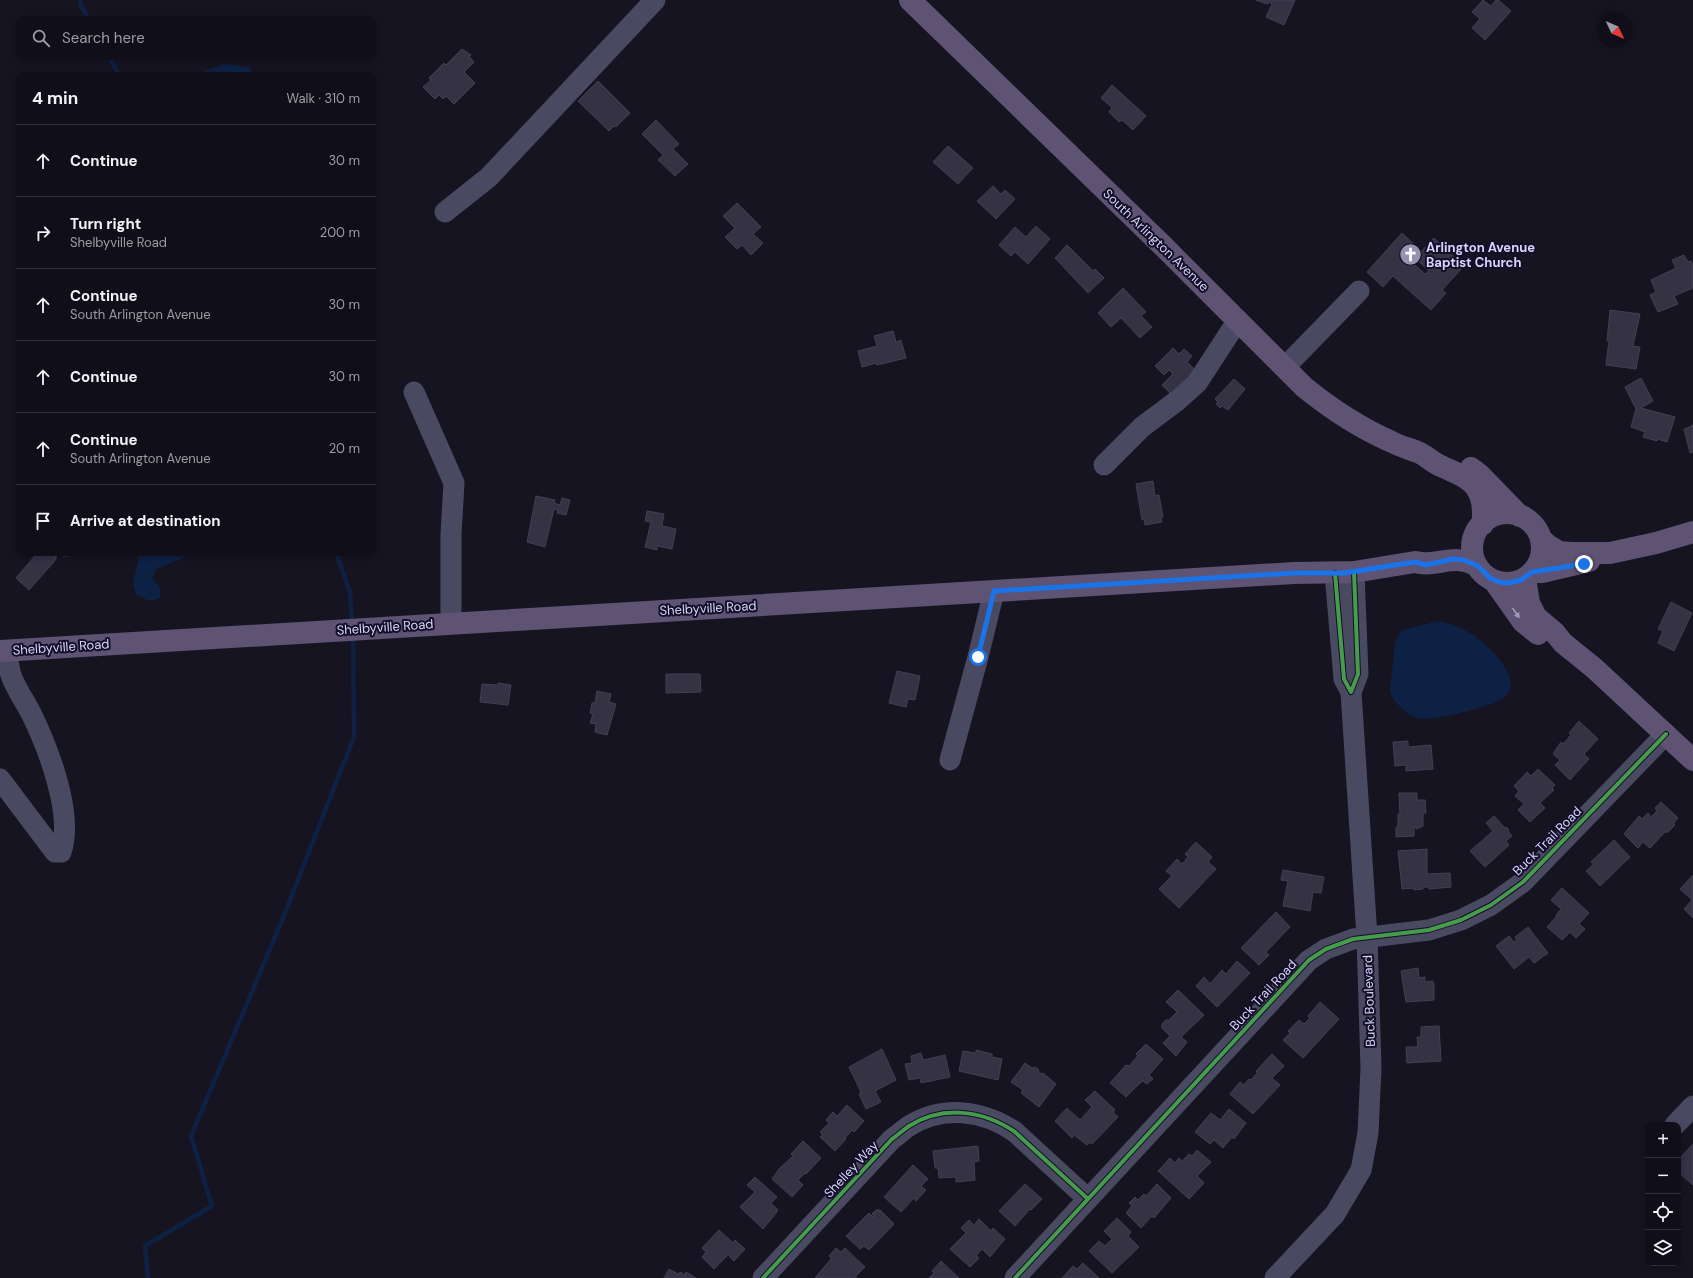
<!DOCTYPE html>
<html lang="en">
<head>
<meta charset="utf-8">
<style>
	:root { --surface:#100f19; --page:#191822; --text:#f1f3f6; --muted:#9c9ca2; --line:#302f38 }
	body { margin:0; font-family:"DM Sans",sans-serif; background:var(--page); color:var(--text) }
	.controls { position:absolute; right:12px; bottom:12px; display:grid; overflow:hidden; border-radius:8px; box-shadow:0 2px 6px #0003 }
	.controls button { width:36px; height:36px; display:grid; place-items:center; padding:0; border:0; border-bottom:1px solid var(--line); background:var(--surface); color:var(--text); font:20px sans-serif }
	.compass { position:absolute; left:1597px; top:12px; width:36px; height:36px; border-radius:50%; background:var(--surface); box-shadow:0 2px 6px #0003; rotate:134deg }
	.stop { position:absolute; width:12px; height:12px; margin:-9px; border:3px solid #1a73e8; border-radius:50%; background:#fff }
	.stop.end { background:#1a73e8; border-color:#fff; box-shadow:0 1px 4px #0008 }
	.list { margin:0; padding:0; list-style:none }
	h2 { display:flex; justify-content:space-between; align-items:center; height:52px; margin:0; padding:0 16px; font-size:17px }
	h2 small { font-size:13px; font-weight:400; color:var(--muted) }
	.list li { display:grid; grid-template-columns:26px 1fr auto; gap:12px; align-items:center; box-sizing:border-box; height:72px; padding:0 16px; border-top:1px solid var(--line) }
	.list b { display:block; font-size:15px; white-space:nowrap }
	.list p { margin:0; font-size:13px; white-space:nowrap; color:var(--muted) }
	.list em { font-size:13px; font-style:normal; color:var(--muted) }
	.icon { flex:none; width:22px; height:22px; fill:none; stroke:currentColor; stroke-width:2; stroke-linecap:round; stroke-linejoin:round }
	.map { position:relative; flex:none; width:1693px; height:1278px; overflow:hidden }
	.search { position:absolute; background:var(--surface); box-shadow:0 2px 6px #0003; left:16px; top:16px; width:360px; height:44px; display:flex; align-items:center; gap:10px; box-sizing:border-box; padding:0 14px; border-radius:8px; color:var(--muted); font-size:15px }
	.panel { position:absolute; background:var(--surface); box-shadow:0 2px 6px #0003; left:16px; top:72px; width:360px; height:484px; border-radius:8px }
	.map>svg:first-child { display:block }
	.water { fill:#0d2144 }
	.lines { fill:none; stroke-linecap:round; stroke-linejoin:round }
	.stream { stroke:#0d2144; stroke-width:4.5 }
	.building { fill:#343243; stroke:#433f54 }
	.minor { stroke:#4a4962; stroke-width:21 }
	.major { stroke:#5e5373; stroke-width:22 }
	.cycleway-casing { stroke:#130f26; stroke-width:6 }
	.cycleway { stroke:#469c4c; stroke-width:4 }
	.oneway { fill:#a29ac0 }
	.route { stroke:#1a73e8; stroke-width:5 }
	.labels { text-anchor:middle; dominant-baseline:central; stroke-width:4; stroke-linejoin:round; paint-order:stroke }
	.street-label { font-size:13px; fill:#d9d4ff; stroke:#130f26 }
	.poi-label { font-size:13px; font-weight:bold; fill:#d9d4ff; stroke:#130f26; text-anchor:start }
</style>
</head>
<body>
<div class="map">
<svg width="1693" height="1278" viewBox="0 0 1693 1278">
	<rect width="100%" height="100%" fill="#161421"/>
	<!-- water -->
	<path class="water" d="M225,64L249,67L255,75H202L205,71Z
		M140,553H191C180,561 167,564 155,570L153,579L161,589L160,598L149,601L136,594L133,582Z
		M1438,621C1461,625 1480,637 1495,654C1502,663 1513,676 1510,689C1508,695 1502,699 1497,702C1482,708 1432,722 1417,718C1407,715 1392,701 1390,691L1395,642L1402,630Z"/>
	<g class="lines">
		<!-- stream -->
		<path class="stream" d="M80,0L81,6L89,19
			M109,57L119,75
			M336,553L350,592L352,623
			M148,1278L145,1246L212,1206L191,1136L281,923L354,737L353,635"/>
	</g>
	<!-- building -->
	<path class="building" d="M1256,0H1295L1284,25L1266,17L1272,4L1269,2L1268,4L1264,3Z
		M1483,0L1491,6L1496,0H1498L1511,11L1485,40L1472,28L1480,19L1472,12Z
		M462,49L471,55L469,56L474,62L464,72L475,83L454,104L446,96L443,99L439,95L435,99L423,87L431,80L429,78L444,63L446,65Z
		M598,81L630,113L616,127L614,126L609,131L578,101Z
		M1112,85L1146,116L1133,130L1122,120L1119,122L1109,112L1112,108L1101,98Z
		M656,120L679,144L673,149L688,164L675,176L658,160L663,155L642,134Z
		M948,146L973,168L958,184L933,162Z
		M993,186L1001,194L1005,190L1015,199L996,219L977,201Z
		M737,203L761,227L753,234L763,243L751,255L742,245L737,249L725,237L735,228L723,216Z
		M1036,226L1050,239L1028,264L1015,252L1011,256L999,245L1015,227L1026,237Z
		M1402,233L1418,248L1408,259L1425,274L1429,271L1415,258L1434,238L1464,266L1442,290L1446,293L1431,310L1393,276L1383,287L1367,272Z
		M1067,245L1093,271L1095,269L1104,278L1088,293L1055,258Z
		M1684,255L1688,262L1691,261L1693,265V288L1674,296L1678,304L1658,312L1650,295L1656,292L1651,280L1676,268L1672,260Z
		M1123,288L1146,312L1141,316L1152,327L1140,338L1121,318L1111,327L1098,313Z
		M1610,310L1640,314L1633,346L1640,347L1636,369L1606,365L1609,341H1607Z
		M893,331L896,342L901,340L906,358L877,365L876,363L862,367L858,351L877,346L874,336Z
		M1173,348L1179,354L1184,349L1192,356L1187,362L1198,373L1174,397L1162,385L1173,374L1169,370L1164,375L1155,366Z
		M1641,378L1653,401L1641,408L1675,417L1667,442L1658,439L1657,441L1643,437L1645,432L1631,427L1636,409L1625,387Z
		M1234,379L1245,389L1228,410L1222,406L1220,408L1216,404L1218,402L1215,399Z
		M1692,425H1693V452L1690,453L1684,429L1690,427Z
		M1153,481L1155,496L1159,495L1163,517H1161L1162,522L1145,525L1144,519L1142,520L1136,484Z
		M536,496L555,500L554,503L560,505L562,498L570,500L566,515L557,513L558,510L554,509L545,547L527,542Z
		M647,511L664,514L662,526L676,529L672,549L657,546V550L645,547L651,522L645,521Z
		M32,553H60H56V559L52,564L29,590L16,578L34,557Z
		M63,553H81V555L63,556Z
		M1671,602L1692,613L1674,651L1658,643L1663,631L1658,629Z
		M897,671L920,676L915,700L908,699L906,707L889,703Z
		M666,674H700L701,692L666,693Z
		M498,683L511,685L508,705L480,702L482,684L498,685Z
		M597,691L611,694L609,702L616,704L607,735L595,732L596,724L590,723L593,714L590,713L592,703H595Z
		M1579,721L1598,739L1584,754L1589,759L1570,780L1555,765L1560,760L1553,754L1561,742L1563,744L1571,735L1569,733Z
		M1408,741V747L1431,745L1433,769L1406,771V765L1395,766L1393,742Z
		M1538,769L1555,785L1552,788L1554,790L1540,803L1545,808L1530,822L1518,810L1524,804L1515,796L1519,791L1514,786L1527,772L1531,776Z
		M1399,793H1417V800H1425L1426,813H1423V826L1416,829V827H1414V836L1396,837V827H1398V814H1400Z
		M1661,802L1678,818L1673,824L1675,825L1667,833L1666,831L1650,848L1643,842L1638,848L1624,834L1639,816L1642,819L1648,813L1651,817L1657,811L1655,808Z
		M1494,816L1505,828L1506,827L1509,830L1508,831L1512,836L1506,841L1509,845L1485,867L1470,851L1493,831L1486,823Z
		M1614,840L1630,857L1600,886L1586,871L1594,864L1591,862Z
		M1196,842L1212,857L1208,862L1216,869L1179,908L1159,889L1172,876L1166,871L1177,859L1182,864L1188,857L1185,854Z
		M1427,849V874L1450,873L1451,887L1429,889V887H1423V889L1414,890V888L1402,889L1398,851Z
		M1283,870L1324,877L1321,893L1313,892L1310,911L1283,906L1288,881L1281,880Z
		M1693,875V918L1684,909L1692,900L1680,889Z
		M1562,888L1589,913L1579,924L1585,929L1576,938L1570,932L1562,940L1547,927L1557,916L1556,915L1561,909L1551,900Z
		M1276,912L1290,927L1266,952L1269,955L1259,965L1241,948Z
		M1528,927L1548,953L1534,963L1529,957L1514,969L1496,946L1509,936L1514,942L1517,940L1515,937Z
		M1237,961L1250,973L1217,1007L1196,986L1204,977L1210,984L1222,970L1226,974Z
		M1418,968L1419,978L1425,977V982L1433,981V984H1434V1000L1406,1002L1401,971Z
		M1178,990L1204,1015L1181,1037L1187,1042L1176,1056L1163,1043L1170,1036L1162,1028V1024L1166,1020H1169L1177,1012L1166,1002Z
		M1320,1002L1339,1019L1303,1058L1283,1040L1290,1033L1288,1031L1299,1020L1304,1024L1310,1018L1308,1016Z
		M1439,1026L1441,1061L1407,1063L1406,1047H1418L1417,1037H1421V1027Z
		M1146,1044L1163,1059L1149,1075L1153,1079L1147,1084L1143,1081L1139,1084L1126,1097L1110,1083L1126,1065L1129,1066L1138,1056L1136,1054Z
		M882,1049L896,1080L875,1091L881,1102L866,1109L859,1094L861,1092L849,1067Z
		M976,1050L992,1054V1057L1002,1059L998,1080L959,1071L963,1051L976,1053Z
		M921,1053L923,1060L945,1055L950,1077L921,1083L920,1078L909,1080L905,1064L912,1063L911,1056Z
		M1272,1054L1284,1066L1272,1078L1280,1085L1253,1114L1230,1094L1240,1082L1244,1085L1249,1079L1251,1080L1258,1072L1256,1071Z
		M1025,1063L1032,1068L1035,1067L1038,1069L1039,1072L1042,1074L1043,1073L1056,1084L1039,1107L1021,1093L1023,1090L1011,1082Z
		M1095,1091L1115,1110L1113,1112L1118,1117L1092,1144L1091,1142L1087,1145L1074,1135L1072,1138L1055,1121L1067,1108L1080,1120L1092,1107L1085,1100Z
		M847,1105L864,1121L854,1132L852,1130L845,1138L846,1139L835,1151L820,1137L823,1135L820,1132L829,1123L826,1120L833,1112L837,1116Z
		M1229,1109L1246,1123L1234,1139L1232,1137L1223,1148L1214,1140L1210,1144L1195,1132L1211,1113L1220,1120Z
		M803,1141L821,1158L806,1174L805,1173L798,1180L803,1185L792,1197L772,1179L779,1169L793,1156L791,1154Z
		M1693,1144V1185L1678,1172V1160Z
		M978,1146L979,1161L974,1162L975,1180L956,1182V1177L939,1178L938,1168H935L933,1151Z
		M1197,1150L1211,1162L1197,1176L1204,1183L1189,1199L1158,1171L1170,1158L1175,1163L1179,1158L1182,1161L1189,1154L1192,1156Z
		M913,1165L928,1179L921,1186L926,1190L916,1201L914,1198L901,1212L884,1197Z
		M755,1177L777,1197L771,1203L778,1210L776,1211L777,1212L763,1229L740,1207L755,1192L747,1185Z
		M1025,1184L1042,1199L1031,1210L1030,1209L1015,1226L999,1211Z
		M1157,1184L1171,1198L1154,1218L1152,1216L1141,1228L1126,1213L1132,1206L1129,1203L1135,1197L1138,1200L1144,1194L1146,1196Z
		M876,1210H880L894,1224L869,1250L864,1246L860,1249L846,1236L869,1213L873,1217L874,1216L872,1214Z
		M1117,1218L1131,1232L1128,1236L1139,1247L1112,1273L1089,1251L1099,1241L1105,1246L1112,1239L1104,1231Z
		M979,1219L991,1231L993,1228L1005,1239L990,1257L982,1249L976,1256L979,1258L970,1267L950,1249L966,1233L961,1228L969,1220L974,1225Z
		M719,1230L733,1243L735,1240L745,1249L734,1261L728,1255L714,1269L702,1257L706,1252L702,1248Z
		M836,1248L841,1252L845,1248L865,1267L855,1277L857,1278H815L830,1260L832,1259L829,1256Z
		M941,1261L959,1278H929L934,1273L932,1271Z
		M1083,1263L1099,1278H1062L1073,1266L1077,1269Z
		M669,1269L678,1274L680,1272L685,1275L686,1272L696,1278H664Z"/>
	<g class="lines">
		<!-- minor -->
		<path class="minor" d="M445,212L489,177L655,0
			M1285,367L1359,291
			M414,392L454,483L451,534V623
			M1104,465L1142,427L1178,400L1197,383L1238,320
			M1335,573L1344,679L1351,692L1358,674L1354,572
			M950,760L978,657L994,591
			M0,779L55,852H61C74,814 48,748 31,713C25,702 17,690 12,678C9,670 8,660 6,651
			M1675,1125L1693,1106
			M763,1278L892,1139C898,1135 903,1130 909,1126C943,1105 983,1110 1015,1132L1088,1199
			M1015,1278L1309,960L1326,949L1353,939L1429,930L1461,920L1491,905L1523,882L1666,734
			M1275,1278L1335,1214L1361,1170L1368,1133L1371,1068L1367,937L1351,692"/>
		<!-- major -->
		<path class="major" d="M910,0L1162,245L1304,387C1331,409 1360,428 1392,442C1401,447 1411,449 1420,453C1428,457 1433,463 1441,466C1453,472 1466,475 1475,486C1484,498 1483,510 1483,524
			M1471,468L1479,474L1520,516
			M1472 548a35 35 0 1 1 70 0a35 35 0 1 1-70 0Z
			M1541,539L1549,546L1559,552L1571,553H1610L1656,543L1693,532
			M1532,572H1542L1589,561
			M1525,578L1529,603L1536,617L1555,633L1563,643L1594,668L1693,760
			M1494,581L1523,622L1538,634
			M0,651L1294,573L1354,572L1415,562C1439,568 1452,552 1477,566"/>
		<defs>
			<path id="cycleway" d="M1335,573L1344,679L1351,692L1358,674L1354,572
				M763,1278L892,1139C898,1135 903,1130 909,1126C943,1105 983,1110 1015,1132L1088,1199
				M1015,1278L1309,960L1326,949L1353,939L1429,930L1461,920L1491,905L1523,882L1666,734"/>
		</defs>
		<!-- cycleway casing -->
		<use href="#cycleway" class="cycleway-casing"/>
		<!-- cycleway -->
		<use href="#cycleway" class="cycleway"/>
	</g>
	<!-- one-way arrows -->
	<defs><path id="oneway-solid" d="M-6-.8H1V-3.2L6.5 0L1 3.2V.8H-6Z"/></defs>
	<use class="oneway" href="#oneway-solid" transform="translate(1516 613) rotate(55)"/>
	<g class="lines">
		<!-- route -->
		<path class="route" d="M978,657L994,591L1294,573H1344L1415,562L1426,565L1453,559L1464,560L1478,566L1490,578L1499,582L1508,583L1521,580L1532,572L1584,564"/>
	</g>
	<!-- icons -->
	<defs>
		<symbol id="church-disc" viewBox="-11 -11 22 22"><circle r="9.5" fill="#9591b1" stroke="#130f26"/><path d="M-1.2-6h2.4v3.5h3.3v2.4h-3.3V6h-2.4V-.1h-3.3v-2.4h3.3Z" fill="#fff"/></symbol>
	</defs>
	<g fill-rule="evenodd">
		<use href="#church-disc" x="1398" y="242" width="25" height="25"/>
	</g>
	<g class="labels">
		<!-- street labels -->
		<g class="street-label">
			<text transform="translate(1156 240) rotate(44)">South Arlington Avenue</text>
			<text transform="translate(708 608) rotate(-3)">Shelbyville Road</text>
			<text transform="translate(385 627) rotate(-4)">Shelbyville Road</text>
			<text transform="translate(61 647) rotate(-4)">Shelbyville Road</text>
			<text transform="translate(1547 841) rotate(-45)">Buck Trail Road</text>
			<text transform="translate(1263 995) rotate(-47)">Buck Trail Road</text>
			<text transform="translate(1369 1001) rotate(-92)">Buck Boulevard</text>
			<text transform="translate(851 1169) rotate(-47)">Shelley Way</text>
		</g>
		<!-- poi labels -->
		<g class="poi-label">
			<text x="1426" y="247">Arlington Avenue<tspan x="1426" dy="15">Baptist Church</tspan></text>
		</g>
	</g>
</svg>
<div class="controls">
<button>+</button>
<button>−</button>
<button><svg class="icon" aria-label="locate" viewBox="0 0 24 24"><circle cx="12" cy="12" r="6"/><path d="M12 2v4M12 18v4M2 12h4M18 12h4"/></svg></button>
<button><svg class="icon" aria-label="layers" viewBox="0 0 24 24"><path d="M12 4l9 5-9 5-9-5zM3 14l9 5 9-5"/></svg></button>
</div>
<svg class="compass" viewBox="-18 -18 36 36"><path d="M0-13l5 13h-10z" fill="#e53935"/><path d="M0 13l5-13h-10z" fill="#9c9ca2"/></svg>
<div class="stop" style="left:978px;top:657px"></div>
<div class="stop end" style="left:1584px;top:564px"></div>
<div class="search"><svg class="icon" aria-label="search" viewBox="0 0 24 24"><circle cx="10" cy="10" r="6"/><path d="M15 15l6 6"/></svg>Search here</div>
<section class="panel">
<h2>4 min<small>Walk · 310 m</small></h2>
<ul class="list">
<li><svg class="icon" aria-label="ahead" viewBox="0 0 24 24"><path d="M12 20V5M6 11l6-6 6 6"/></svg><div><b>Continue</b></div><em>30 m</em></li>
<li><svg class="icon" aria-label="right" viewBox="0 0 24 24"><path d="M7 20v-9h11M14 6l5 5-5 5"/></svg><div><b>Turn right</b><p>Shelbyville Road</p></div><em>200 m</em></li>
<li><svg class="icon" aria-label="ahead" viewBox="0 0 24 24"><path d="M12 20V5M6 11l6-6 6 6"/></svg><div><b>Continue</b><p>South Arlington Avenue</p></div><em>30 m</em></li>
<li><svg class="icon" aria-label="ahead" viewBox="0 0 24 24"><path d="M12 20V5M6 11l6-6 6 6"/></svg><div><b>Continue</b></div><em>30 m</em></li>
<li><svg class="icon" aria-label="ahead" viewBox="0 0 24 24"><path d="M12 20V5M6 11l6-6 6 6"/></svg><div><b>Continue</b><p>South Arlington Avenue</p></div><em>20 m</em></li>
<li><svg class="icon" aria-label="arrive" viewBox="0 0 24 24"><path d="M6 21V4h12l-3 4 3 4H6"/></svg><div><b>Arrive at destination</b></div></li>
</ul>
</section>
</div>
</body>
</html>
